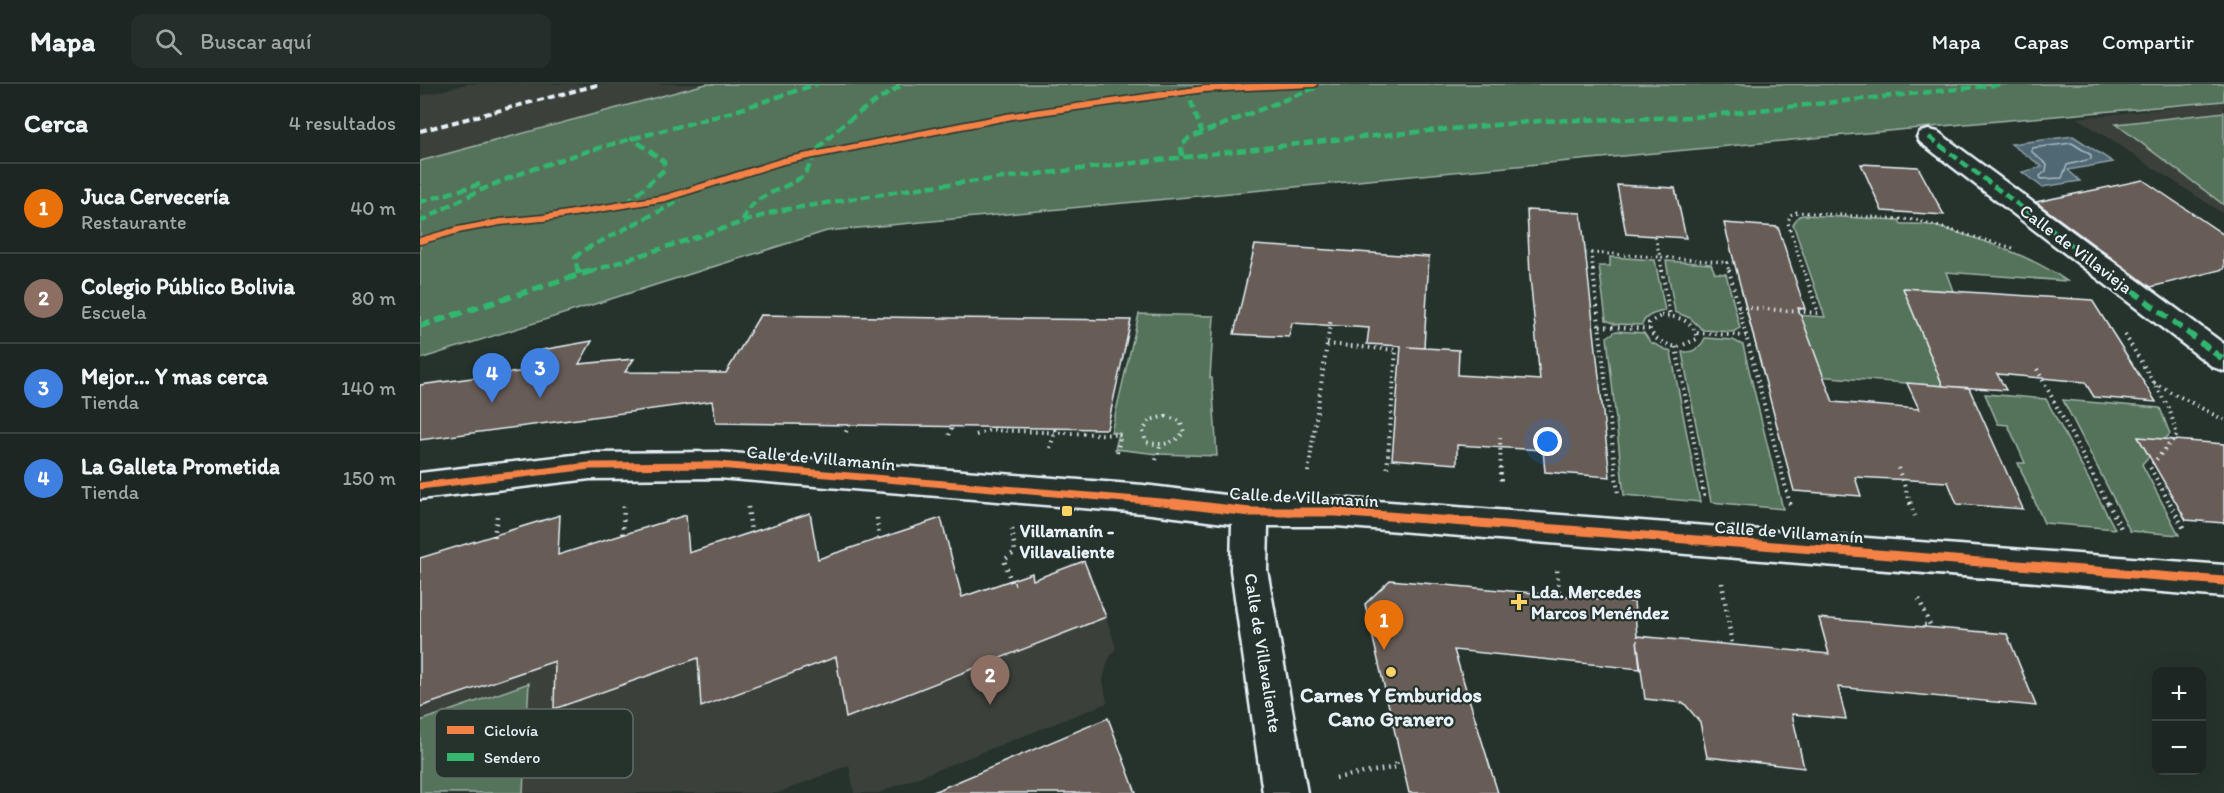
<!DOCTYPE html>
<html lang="es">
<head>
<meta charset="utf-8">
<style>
	:root { --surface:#1c2622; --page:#252e2a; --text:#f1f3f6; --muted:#a0a5a5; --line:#3a4340; --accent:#d93025 }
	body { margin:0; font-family:Itim,sans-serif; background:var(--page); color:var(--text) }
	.controls { position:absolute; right:18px; bottom:18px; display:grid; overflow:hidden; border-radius:12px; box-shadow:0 6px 24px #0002 }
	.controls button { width:54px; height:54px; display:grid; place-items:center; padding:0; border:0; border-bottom:2px solid var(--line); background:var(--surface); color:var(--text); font:30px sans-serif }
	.you { position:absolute; left:1128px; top:358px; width:21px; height:21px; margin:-15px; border:4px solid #fff; border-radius:50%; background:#1a73e8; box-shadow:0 0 0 9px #1a73e833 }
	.badge { display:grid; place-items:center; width:39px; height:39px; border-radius:50%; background:var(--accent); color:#fff; font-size:20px; font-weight:700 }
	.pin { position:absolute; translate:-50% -50px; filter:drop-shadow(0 2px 3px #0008) }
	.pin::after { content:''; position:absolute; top:32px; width:21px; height:18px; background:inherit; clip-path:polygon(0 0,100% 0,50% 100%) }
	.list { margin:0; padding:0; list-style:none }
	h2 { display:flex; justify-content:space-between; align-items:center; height:78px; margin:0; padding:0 24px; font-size:26px }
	h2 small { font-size:20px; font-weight:400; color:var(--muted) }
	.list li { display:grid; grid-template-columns:39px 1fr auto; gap:18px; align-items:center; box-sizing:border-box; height:90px; padding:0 24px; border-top:2px solid var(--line) }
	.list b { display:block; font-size:22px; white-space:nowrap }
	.list p { margin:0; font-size:20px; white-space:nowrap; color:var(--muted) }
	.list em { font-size:20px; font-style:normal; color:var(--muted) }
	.icon { flex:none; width:33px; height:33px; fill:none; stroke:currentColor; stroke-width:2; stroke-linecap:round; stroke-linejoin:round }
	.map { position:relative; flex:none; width:1804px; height:709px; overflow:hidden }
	header { display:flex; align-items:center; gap:36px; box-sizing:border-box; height:84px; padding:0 30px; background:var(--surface); border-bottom:2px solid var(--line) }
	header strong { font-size:28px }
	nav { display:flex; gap:33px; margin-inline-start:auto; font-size:21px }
	.search { width:420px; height:54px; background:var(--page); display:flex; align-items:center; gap:15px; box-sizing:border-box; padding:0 21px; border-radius:12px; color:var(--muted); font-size:22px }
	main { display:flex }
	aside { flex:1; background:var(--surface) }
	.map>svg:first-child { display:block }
	.built { fill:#3a3f3a }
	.green { fill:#55735a; stroke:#9eb2a9; stroke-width:1.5 }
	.water { fill:#4f6873; stroke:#8c9fa8; stroke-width:1.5 }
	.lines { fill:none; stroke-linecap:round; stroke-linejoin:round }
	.shore { stroke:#abbac3; stroke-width:1.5 }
	.building { fill:#685c57; stroke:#e8f1f8; stroke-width:1.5 }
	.minor-casing { stroke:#e8f1f8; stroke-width:5 }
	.path-far2 { stroke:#e8f1f8; stroke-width:3; stroke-dasharray:1.5 4; stroke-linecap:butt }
	.path-far1 { stroke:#e8f1f8; stroke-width:4; stroke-dasharray:1.5 4.5; stroke-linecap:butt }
	.path { stroke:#e8f1f8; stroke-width:4.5; stroke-dasharray:1.5 5; stroke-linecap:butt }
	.minor { fill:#26332d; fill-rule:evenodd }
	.rail { stroke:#e8f1f8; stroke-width:4; stroke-dasharray:7 4; stroke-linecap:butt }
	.quiet-far1 { stroke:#33b770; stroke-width:4.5; stroke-dasharray:9 4.5; stroke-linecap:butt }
	.quiet { stroke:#33b770; stroke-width:6; stroke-dasharray:11 6; stroke-linecap:butt }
	.cycleway-far2-casing { stroke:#26332d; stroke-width:9 }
	.cycleway-far1-casing { stroke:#26332d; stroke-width:10 }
	.cycleway-casing { stroke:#26332d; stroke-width:13 }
	.cycleway-far2 { stroke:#f48246; stroke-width:6 }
	.cycleway-far1 { stroke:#f48246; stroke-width:7 }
	.cycleway { stroke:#f48246; stroke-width:9 }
	.poi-dot { fill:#ffd166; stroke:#26332d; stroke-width:2 }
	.labels { text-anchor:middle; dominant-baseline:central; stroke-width:4.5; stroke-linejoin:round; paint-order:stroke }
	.street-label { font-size:18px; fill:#e8f1f8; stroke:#26332d }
	.poi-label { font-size:18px; font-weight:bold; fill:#e8f1f8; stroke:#26332d }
	.near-poi-label { font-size:21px; font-weight:bold; fill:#e8f1f8; stroke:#26332d }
	.key { fill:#26332d; stroke:#606c6a; stroke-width:1.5 }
	.key-label { font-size:16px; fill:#e8f1f8 }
</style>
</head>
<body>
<header>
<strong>Mapa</strong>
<div class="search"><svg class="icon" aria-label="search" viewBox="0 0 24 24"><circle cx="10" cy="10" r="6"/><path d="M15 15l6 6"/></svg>Buscar aquí</div>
<nav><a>Mapa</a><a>Capas</a><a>Compartir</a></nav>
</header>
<main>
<aside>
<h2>Cerca<small>4 resultados</small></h2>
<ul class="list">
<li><span class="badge" style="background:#e8710a">1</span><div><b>Juca Cervecería</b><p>Restaurante</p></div><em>40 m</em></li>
<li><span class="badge" style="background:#8d6e63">2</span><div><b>Colegio Público Bolivia</b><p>Escuela</p></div><em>80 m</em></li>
<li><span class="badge" style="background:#3f7fe0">3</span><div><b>Mejor... Y mas cerca</b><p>Tienda</p></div><em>140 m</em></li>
<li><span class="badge" style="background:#3f7fe0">4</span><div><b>La Galleta Prometida</b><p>Tienda</p></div><em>150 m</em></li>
</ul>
</aside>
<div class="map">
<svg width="1804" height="709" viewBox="0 0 1804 709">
	<rect width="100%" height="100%" fill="#26332d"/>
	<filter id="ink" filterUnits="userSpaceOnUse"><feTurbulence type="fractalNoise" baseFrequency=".0167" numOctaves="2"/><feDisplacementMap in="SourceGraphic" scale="12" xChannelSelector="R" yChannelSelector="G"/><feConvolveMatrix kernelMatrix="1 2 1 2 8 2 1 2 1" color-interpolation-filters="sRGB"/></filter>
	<g filter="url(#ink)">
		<!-- built -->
		<path class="built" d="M47,0H286L0,77V12Z
			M1804,18V130L1657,34Z
			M686,533L696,564L688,576L683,596L687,619L458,709H434L429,681L358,709H0V623L135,577L134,625L278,574L281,623L416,573L426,633Z"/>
		<!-- green -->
		<path class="green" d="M286,0H1804V17L1489,45L407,147L0,275V77Z
			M1804,28V121L1696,40Z
			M1384,131L1479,136L1481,140C1491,140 1503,139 1514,142C1556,153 1612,172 1647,197L1526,188L1533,207L1483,204L1523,302L1343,288L1327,228L1405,233L1373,140L1379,132Z
			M1190,173L1235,176L1245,227C1235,229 1225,231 1222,241L1195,240L1186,236L1179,182H1190Z
			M1246,177L1291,180L1295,189L1306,190L1320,244L1313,248L1283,246L1270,234L1255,228Z
			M719,230L794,232L790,294H792L797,372L738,370L695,365L699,349L691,348Z
			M1196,247L1224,249L1230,258L1251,268L1280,418L1204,411L1187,253Z
			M1285,254L1313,256L1323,261L1363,425L1291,418L1262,268C1274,269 1281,263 1285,254Z
			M1565,310L1626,315L1695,445L1624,439L1598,379H1605L1588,341L1578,340Z
			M1643,316L1740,324L1750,350L1722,380L1759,451L1710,447Z
			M109,599L103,709H0V637Z"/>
		<!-- water -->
		<path class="water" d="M1653,52L1693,78L1648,86L1660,97L1622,103L1602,88L1623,83L1591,60Z"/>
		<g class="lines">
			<!-- shore -->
			<path class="shore" d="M1652,59L1671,71V75L1647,81L1642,94L1621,95L1620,92L1626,87L1627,81L1612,68V64Z"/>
		</g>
		<!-- building -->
		<path class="building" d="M1441,80L1498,83L1524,131L1462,127Z
			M1723,96L1804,151V185L1731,203L1616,118Z
			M1197,101L1255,104L1266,154L1206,150Z
			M1107,126L1161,129L1190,393L1125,388L1123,366L1037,361V380L972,375L981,262L947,260L949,244L872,239L869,253L814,250L835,161L1009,173L1004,264L988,263L1039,266L1038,291L1120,296L1110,192Z
			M1304,139L1358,143L1385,225L1378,224L1413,318L1499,325L1487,299L1549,304L1603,425L1537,420L1528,398L1435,393L1441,412L1374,407Z
			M1483,204L1672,216L1736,318L1674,313L1665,298L1577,290L1586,306L1523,302Z
			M340,231L525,234L711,236L687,345L296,339L292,317L0,356V301L112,286L122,266L172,257L159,280L214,275L205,288L306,289Z
			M1718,353L1804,360V439L1766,436Z
			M390,429L398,475L521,434L542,513L612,489L613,496L664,477L686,533L426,634L416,573L281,623L278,574L134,625L135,577L0,623V474L140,431L138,471L266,431L269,469Z
			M970,496L1214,518L1217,552L1409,570L1399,534L1587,550L1616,622L1418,603L1426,635L1372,630L1384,684L1287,673L1280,638L1264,619L1225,615L1217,556L1220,585L1034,566L1078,709H989L945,520Z
			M688,634L716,709H511Z"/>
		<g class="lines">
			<defs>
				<path id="minor" d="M1509,46L1518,48L1804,260V287L1793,283L1500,58L1497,53L1500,48Z
					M298,368L723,401L830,414H916L1804,481V513L916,442H848L847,486L887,709H843L811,486L812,440L723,429L298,394L170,395L0,415V389L170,369Z"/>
			</defs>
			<!-- minor casing -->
			<use href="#minor" class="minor-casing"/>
			<!-- path-far2 -->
			<path class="path-far2" d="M1165,169H1171L1173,188
				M1171,169L1240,173L1235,152
				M1307,178L1309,188
				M1242,188L1240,173L1314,179
				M1384,188L1368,139L1370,131L1377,128L1496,136L1593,164"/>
			<!-- path-far1 -->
			<path class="path-far1" d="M1173,186L1198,410
				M1242,186L1250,232
				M1309,186L1370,420
				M1318,223L1398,229L1384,186
				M1241,232C1258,232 1274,236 1277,255L1258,263C1244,261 1229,254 1229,239Z
				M1180,242L1229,245
				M1277,249L1326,252
				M1705,251L1749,324L1757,351L1730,383L1750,420
				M907,260L976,266L967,386
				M1256,263L1285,416
				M1617,285L1688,420
				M1734,299L1804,336
				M746,332L760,337L764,348C753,361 742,362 726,358L723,347L730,336Z
				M426,348L429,341
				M529,351L532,343
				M556,351L570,346L701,351L696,372
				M1080,353L1081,400
				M630,364L636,344
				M736,376L740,362
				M1478,384L1491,420
				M888,388L911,234"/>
			<!-- path -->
			<path class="path" d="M1370,419L1371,424
				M1490,419L1495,432
				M1688,419L1702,446
				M1750,419L1764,445
				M328,423L331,449
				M457,434L459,454
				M592,445L595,468L584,476L592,501L597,499
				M203,450L204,421
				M74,453L77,432
				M1302,499L1312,560
				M1134,509H1139L1137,485
				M1499,515L1510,541H1500
				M916,694L977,683L976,676"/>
			<!-- minor -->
			<use href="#minor" class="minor"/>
			<!-- rail -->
			<path class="rail" d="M0,47L181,0"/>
			<!-- quiet-far1 -->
			<path class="quiet-far1" d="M766,4L782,49
				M1509,53L1687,188
				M762,72L761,62L769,54L897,3
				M0,118L60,100
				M207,119L244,86V78L211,53
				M323,137C328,112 362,107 380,94C390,87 391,73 400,63C423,37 454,18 484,0
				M0,138C99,79 192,61 301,31C333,22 365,10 397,0
				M158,188L155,174L162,167L261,116
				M169,188L357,127L505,103L930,54L1120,37L1274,33L1584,0"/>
			<!-- quiet -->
			<path class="quiet" d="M158,186L159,190
				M1685,186L1804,276
				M0,242L174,186"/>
			<defs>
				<path id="cycleway-far2" d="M0,157L38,146L80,138L123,134L246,114L363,77L592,32L784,5L894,0"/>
				<path id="cycleway-far1" d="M0,402L170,382L298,381L765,420"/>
				<path id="cycleway" d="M753,419L830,428H916L1804,497"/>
			</defs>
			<!-- cycleway-far2 casing -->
			<use href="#cycleway-far2" class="cycleway-far2-casing"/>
			<!-- cycleway-far1 casing -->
			<use href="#cycleway-far1" class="cycleway-far1-casing"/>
			<!-- cycleway casing -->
			<use href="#cycleway" class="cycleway-casing"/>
			<!-- cycleway-far2 -->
			<use href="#cycleway-far2" class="cycleway-far2"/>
			<!-- cycleway-far1 -->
			<use href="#cycleway-far1" class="cycleway-far1"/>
			<!-- cycleway -->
			<use href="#cycleway" class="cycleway"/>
		</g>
	</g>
	<!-- markers -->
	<g class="poi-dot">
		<rect x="641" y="421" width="12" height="12" rx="3"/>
		<path d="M1096 509h6v6h6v6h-6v6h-6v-6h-6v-6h6z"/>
		<circle cx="971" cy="588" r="6"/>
	</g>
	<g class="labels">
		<!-- street labels -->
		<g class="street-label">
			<text transform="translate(1656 165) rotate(37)">Calle de Villavieja</text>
			<text transform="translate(401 374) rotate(5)">Calle de Villamanín</text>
			<text transform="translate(884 413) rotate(3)">Calle de Villamanín</text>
			<text transform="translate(1369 448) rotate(4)">Calle de Villamanín</text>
			<text transform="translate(843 569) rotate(81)">Calle de Villavaliente</text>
		</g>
		<!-- poi labels -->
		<g class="poi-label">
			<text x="647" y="447">Villamanín -<tspan x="647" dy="21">Villavaliente</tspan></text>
			<text x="1111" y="508" text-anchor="start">Lda. Mercedes<tspan x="1111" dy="21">Marcos Menéndez</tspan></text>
		</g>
		<!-- near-poi labels -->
		<g class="near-poi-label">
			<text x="971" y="610">Carnes Y Emburidos<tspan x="971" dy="24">Cano Granero</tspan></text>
		</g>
	</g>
	<!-- legend -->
	<rect x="15" y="625" width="198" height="69" rx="9" class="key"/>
	<rect x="27" y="642" width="27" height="8" fill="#f48246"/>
	<rect x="27" y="669" width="27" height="8" fill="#33b770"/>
	<g class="key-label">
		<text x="64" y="652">Ciclovía</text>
		<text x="64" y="679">Sendero</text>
	</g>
</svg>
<div class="controls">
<button>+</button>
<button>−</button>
</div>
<div class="you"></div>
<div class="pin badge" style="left:964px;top:566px;background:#e8710a">1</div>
<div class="pin badge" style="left:570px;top:621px;background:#8d6e63">2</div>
<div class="pin badge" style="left:120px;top:314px;background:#3f7fe0">3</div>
<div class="pin badge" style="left:72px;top:319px;background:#3f7fe0">4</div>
</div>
</main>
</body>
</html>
